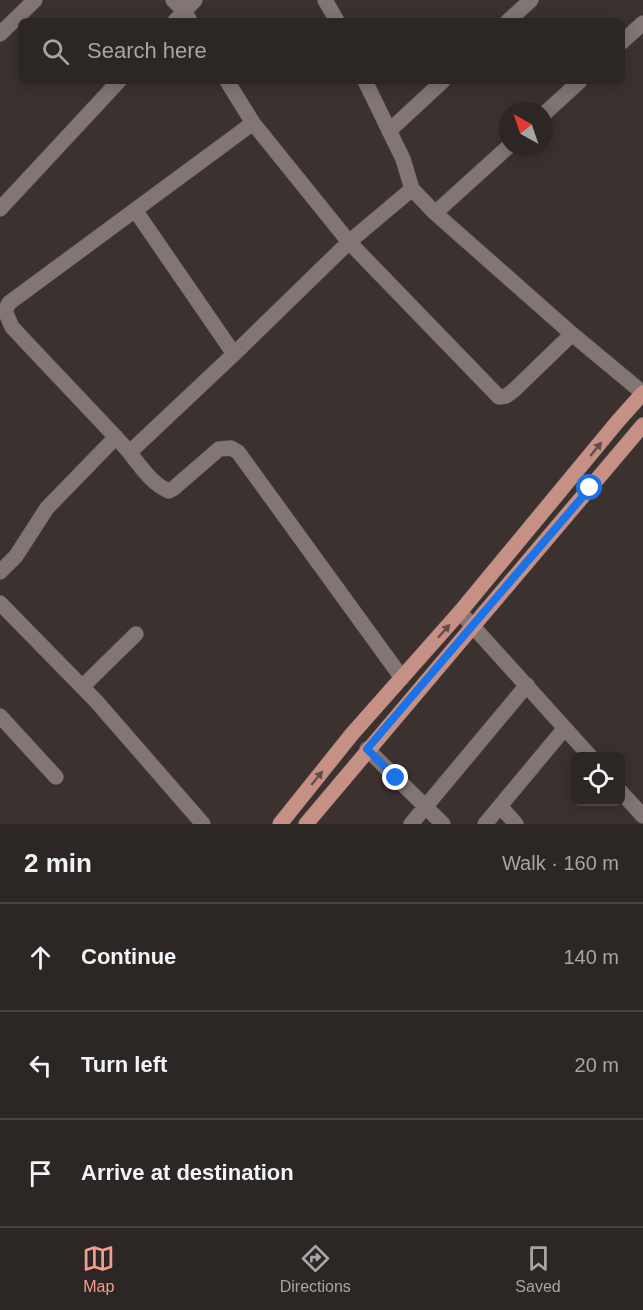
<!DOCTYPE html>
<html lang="en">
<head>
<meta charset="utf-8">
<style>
	:root { --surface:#2c2624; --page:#383231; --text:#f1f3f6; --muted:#a6a5a6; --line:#484341; --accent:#f49d8c }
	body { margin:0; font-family:Arial,sans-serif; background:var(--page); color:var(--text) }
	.controls { position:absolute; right:18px; bottom:18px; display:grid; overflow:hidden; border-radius:9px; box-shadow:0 3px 15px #0003 }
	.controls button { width:54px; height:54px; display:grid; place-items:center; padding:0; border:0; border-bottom:2px solid var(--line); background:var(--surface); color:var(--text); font:30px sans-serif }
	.compass { position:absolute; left:499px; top:102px; width:54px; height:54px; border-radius:50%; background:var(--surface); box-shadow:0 3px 15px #0003; rotate:320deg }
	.stop { position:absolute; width:18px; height:18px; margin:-14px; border:4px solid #1a73e8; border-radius:50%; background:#fff }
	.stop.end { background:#1a73e8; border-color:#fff; box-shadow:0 2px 6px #0008 }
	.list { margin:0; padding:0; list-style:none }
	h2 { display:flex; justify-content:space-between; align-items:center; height:78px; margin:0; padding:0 24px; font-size:26px }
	h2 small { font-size:20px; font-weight:400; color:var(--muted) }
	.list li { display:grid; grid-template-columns:39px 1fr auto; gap:18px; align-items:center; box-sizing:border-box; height:108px; padding:0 24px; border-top:2px solid var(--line) }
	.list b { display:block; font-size:22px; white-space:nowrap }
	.list em { font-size:20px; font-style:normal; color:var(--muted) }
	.icon { flex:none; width:33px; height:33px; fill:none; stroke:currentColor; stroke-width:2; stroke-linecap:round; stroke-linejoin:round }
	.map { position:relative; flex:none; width:643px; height:824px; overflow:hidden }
	.search { position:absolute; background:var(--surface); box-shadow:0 3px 15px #0003; left:18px; right:18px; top:18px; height:66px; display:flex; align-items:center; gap:15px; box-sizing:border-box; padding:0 21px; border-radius:9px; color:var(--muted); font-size:22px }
	.sheet { height:402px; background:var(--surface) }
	nav { display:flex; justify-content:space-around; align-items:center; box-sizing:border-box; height:84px; border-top:2px solid var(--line); background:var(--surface); font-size:16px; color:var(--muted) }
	nav a { display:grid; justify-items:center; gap:3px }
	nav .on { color:var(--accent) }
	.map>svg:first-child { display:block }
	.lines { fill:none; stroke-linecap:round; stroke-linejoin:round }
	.minor-casing { stroke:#554e4c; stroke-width:16 }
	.primary-casing { stroke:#554e4c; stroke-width:16 }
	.minor { stroke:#817674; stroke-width:15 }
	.primary { stroke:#c79085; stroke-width:15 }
	.oneway { fill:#654e4a }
	.route { stroke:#1a73e8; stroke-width:8 }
</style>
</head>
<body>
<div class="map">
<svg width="643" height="824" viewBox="0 0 643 824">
	<rect width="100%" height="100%" fill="#3b3230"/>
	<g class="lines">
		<defs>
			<path id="minor" d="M173,0L184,11L190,21
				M325,0L337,21
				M175,21L195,0
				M508,21L531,0
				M0,34L35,0
				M622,42L643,23
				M227,81L253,123L349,242L412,189
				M365,81L403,159L412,189L435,213L572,334L643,393
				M544,114L580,81
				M253,123L9,303L5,311L12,327C49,367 87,406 123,445C137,460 149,483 169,491L174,488L219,449L231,448L238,452L402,678
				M389,131L443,81
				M0,209L119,81
				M135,210L234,354
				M435,213L508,147
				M130,452L234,354L349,242L499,397L506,396L513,391L572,334
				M0,572L16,556L47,508L116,437
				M0,603L96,701L203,824
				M460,612L590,756
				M82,687L136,634
				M0,716L56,777
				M367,749L443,824
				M620,791L643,816
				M500,806L516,824
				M411,824L527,685
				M485,824L565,728"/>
			<path id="primary" d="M280,824L352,734L460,612L618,421L643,393
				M306,824L643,425"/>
		</defs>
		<!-- minor casing -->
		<use href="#minor" class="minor-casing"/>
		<!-- primary casing -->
		<use href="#primary" class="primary-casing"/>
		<!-- minor -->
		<use href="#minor" class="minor"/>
		<!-- primary -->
		<use href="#primary" class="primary"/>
	</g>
	<!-- one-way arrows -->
	<defs><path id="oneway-solid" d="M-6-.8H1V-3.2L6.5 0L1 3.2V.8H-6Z" transform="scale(1.5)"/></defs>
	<g class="oneway">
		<use href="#oneway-solid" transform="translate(596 449) rotate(-51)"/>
		<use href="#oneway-solid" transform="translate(444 631) rotate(-48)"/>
		<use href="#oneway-solid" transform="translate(317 778) rotate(-51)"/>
	</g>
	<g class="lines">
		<!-- route -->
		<path class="route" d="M396,778L367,749L590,488"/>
	</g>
</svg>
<div class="controls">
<button><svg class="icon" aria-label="locate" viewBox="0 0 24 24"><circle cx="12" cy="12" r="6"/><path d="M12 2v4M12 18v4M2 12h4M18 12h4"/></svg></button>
</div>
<svg class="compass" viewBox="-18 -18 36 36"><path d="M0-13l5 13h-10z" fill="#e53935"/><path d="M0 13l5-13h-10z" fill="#a6a5a6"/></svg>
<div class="stop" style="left:590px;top:488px"></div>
<div class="stop end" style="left:396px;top:778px"></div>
<div class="search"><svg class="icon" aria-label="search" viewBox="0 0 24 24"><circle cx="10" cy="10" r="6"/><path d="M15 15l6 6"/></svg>Search here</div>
</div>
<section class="sheet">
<h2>2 min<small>Walk · 160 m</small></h2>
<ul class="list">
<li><svg class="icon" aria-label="ahead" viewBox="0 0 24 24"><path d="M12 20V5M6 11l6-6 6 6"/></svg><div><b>Continue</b></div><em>140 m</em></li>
<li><svg class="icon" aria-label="left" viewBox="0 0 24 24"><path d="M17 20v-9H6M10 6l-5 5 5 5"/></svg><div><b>Turn left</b></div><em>20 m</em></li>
<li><svg class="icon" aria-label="arrive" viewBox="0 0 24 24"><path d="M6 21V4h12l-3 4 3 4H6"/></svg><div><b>Arrive at destination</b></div></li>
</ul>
</section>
<nav>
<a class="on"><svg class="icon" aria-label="map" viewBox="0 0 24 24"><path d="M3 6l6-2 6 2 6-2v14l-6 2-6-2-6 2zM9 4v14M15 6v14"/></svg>Map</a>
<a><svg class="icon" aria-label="directions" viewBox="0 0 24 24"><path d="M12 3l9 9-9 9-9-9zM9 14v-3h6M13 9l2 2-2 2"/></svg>Directions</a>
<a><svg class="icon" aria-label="saved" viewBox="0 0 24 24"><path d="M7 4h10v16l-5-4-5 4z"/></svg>Saved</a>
</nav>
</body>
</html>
